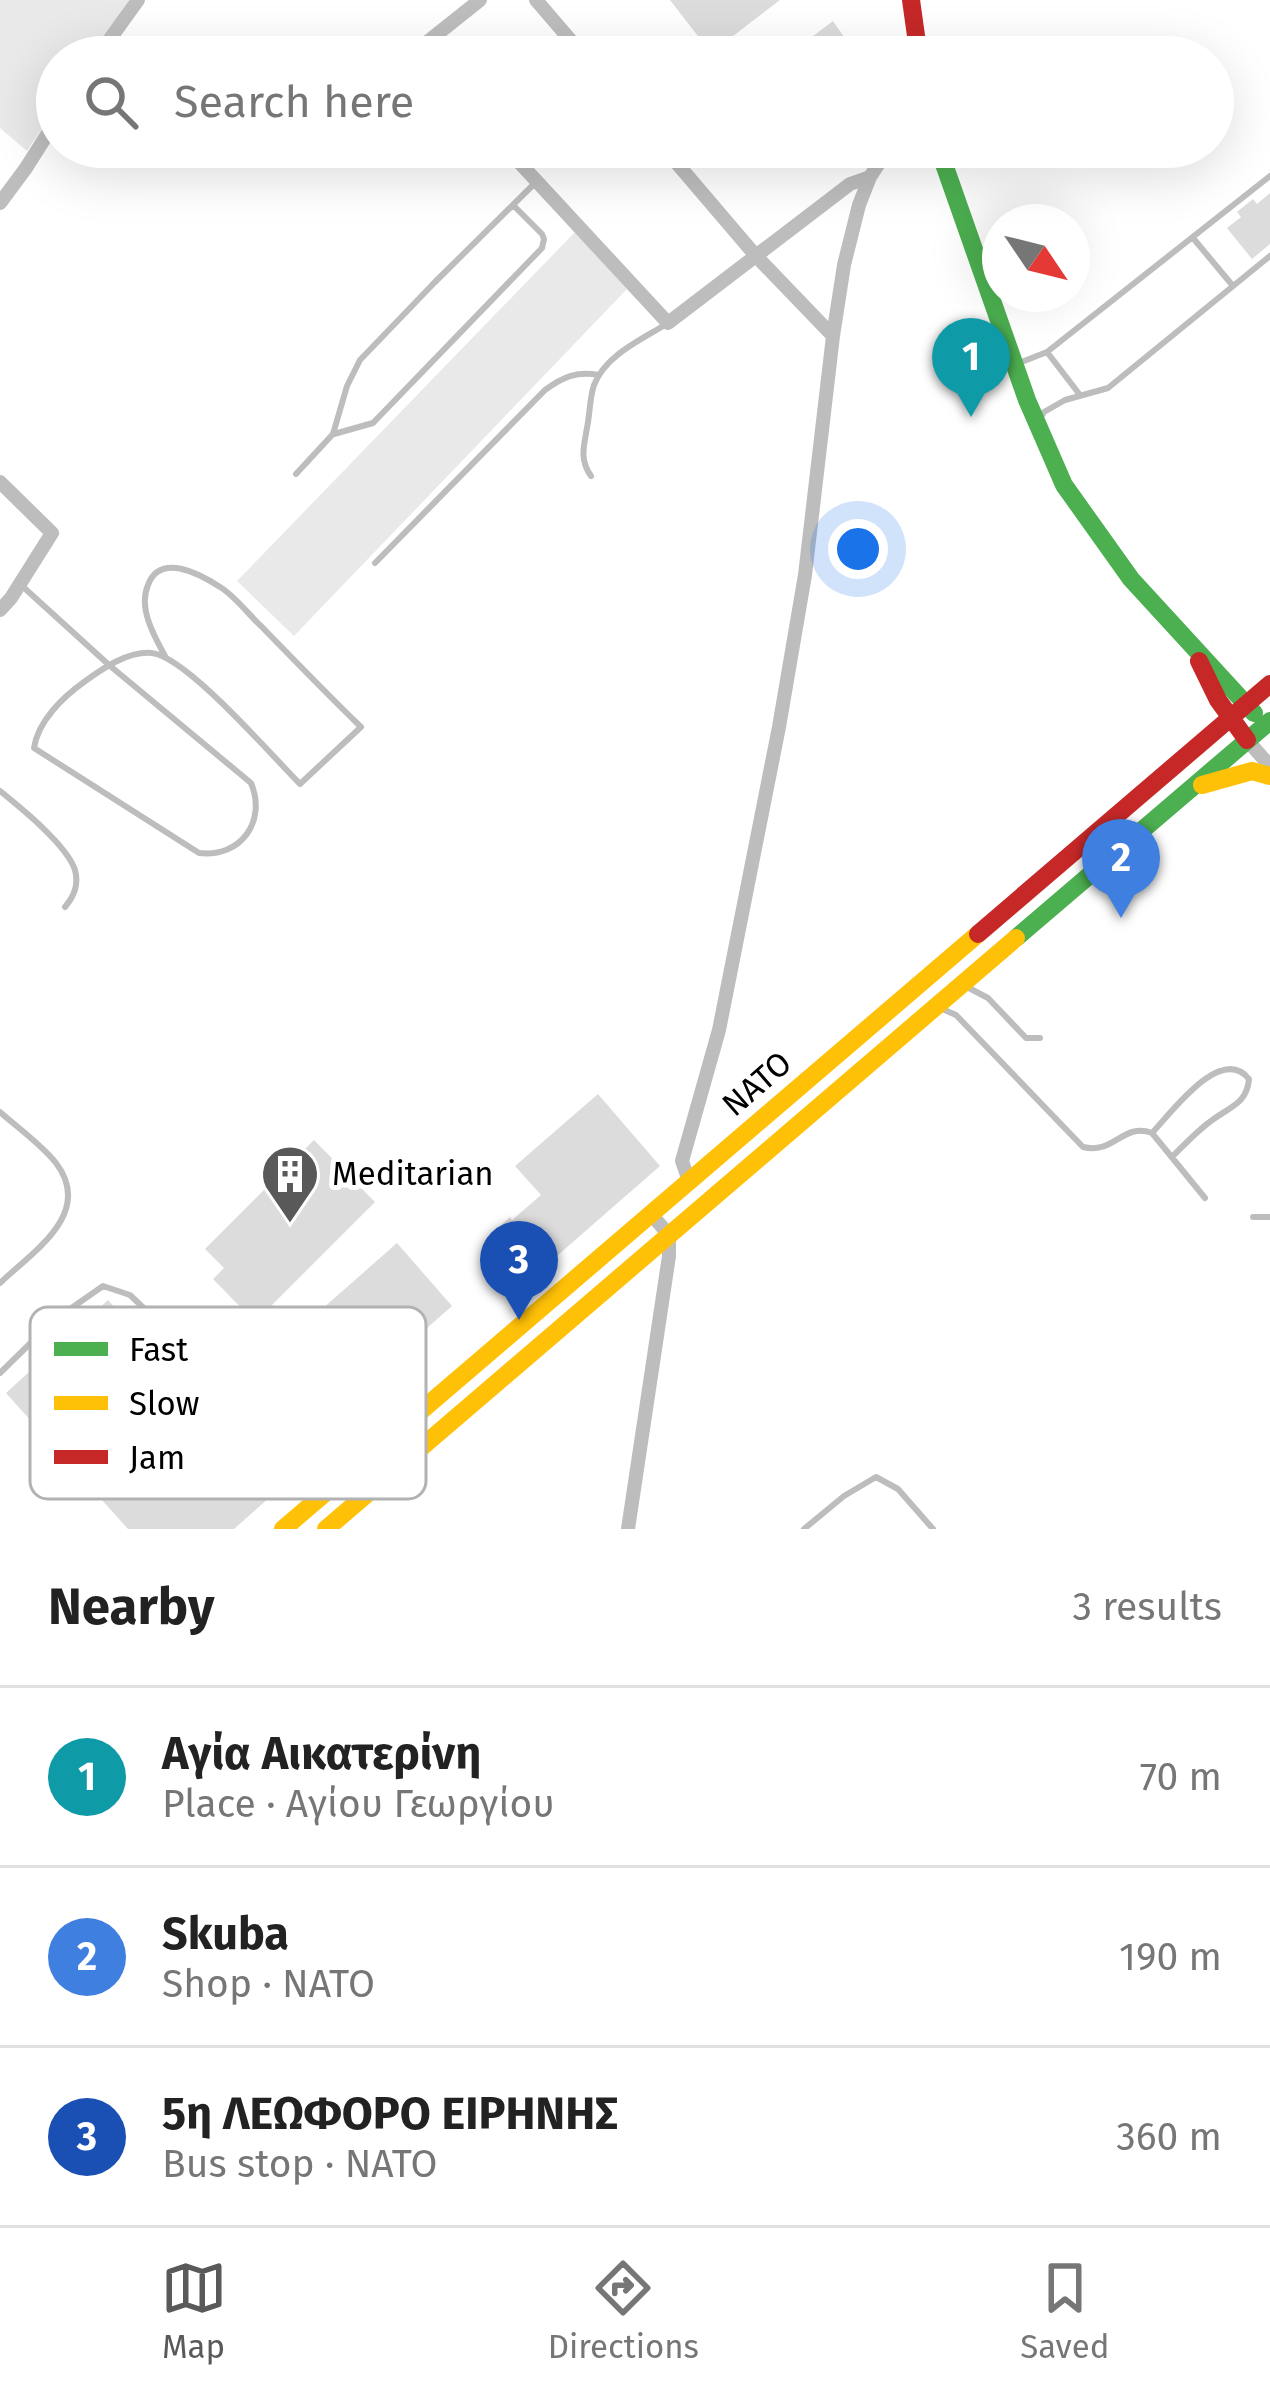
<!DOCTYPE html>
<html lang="en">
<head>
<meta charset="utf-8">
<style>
	:root { --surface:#fff; --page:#f6f6f6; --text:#222; --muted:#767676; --line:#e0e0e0; --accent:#595959 }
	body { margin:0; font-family:"Fira Sans",sans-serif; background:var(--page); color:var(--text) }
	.compass { position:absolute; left:982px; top:204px; width:108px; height:108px; border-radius:50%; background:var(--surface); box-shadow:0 12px 48px #0002; rotate:125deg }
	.you { position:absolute; left:858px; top:549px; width:42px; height:42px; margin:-30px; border:9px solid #fff; border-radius:50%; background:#1a73e8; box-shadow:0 0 0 18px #1a73e833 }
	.badge { display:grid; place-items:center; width:78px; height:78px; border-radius:50%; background:var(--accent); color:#fff; font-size:39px; font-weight:700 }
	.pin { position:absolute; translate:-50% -99px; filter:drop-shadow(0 3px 6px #0008) }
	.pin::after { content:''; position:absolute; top:63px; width:42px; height:36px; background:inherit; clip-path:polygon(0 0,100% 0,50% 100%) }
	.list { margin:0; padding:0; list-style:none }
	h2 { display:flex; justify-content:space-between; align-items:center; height:156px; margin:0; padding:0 48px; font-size:51px }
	h2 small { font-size:39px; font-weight:400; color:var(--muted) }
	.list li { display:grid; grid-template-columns:78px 1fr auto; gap:36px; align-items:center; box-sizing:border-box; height:180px; padding:0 48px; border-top:3px solid var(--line) }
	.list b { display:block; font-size:45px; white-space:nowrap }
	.list p { margin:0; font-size:39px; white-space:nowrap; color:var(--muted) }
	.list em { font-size:39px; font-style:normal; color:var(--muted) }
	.icon { flex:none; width:66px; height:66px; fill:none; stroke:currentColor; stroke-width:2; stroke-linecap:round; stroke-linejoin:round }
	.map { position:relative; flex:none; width:1270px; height:1529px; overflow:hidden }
	.search { position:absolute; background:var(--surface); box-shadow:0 12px 48px #0002; left:36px; right:36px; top:36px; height:132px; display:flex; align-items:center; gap:30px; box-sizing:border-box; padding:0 42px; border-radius:66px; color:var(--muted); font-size:45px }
	.sheet { height:696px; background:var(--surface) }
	nav { display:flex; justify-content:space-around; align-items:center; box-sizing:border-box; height:168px; border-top:3px solid var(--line); background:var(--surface); font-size:33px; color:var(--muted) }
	nav a { display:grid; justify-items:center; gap:6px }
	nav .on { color:var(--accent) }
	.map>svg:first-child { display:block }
	.green { fill:#e9e9e9 }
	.building { fill:#dcdcdc }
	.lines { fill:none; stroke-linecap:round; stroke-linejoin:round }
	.lane { stroke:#bdbdbd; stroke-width:6 }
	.street { stroke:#bdbdbd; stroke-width:14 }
	.fast { stroke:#4caf50; stroke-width:18 }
	.slow { stroke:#ffc107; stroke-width:18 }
	.jam { stroke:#c62828; stroke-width:18 }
	.labels { text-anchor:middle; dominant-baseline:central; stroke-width:10; stroke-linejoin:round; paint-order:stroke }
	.street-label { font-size:33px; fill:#000; stroke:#fff }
	.poi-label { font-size:33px; fill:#000; stroke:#fff; text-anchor:start }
	.key { fill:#fff; stroke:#b2b2b2; stroke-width:3 }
	.key-label { font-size:33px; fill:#000 }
</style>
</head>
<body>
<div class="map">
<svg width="1270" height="1529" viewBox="0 0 1270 1529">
	<rect width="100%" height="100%" fill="#fff"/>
	<!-- green -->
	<path class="green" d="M0,0H129L91,57H57V106L27,151L0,128Z
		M575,232L627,289L294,636L237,581Z"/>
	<!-- building -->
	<path class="building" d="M670,0H780L711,53Z
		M833,21L858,57H785Z
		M1270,193V244L1252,259L1227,228L1241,217L1237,212L1253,199L1257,204Z
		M598,1094L660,1166L550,1262L552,1263L526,1287L484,1241L510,1217L512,1220L541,1195L515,1166Z
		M314,1140L375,1202L255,1322L213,1279L224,1268L205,1249Z
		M397,1243L452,1306L360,1387L305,1324Z
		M108,1300L278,1490L234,1529H128L6,1393Z"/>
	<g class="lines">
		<!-- lane -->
		<path class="lane" d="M1193,238L1233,286
			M1047,352L1080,395
			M1019,363L1047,352L1270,176
			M1041,417L1044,412L1065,400L1108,388L1270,256
			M334,434L373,423L542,248L544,239L542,234L513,205
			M296,474L333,434L347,386L360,360L435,282L534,184
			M591,476C578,458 585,443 588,422C590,410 590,397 594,385C605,356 640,340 665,325
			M375,563L545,390C563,377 576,371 599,375
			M21,585L109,665L251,783C267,821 241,858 199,853L34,748C38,721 63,697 84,682C103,668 128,651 152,653C187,657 272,756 300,784L361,727C327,694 294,660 261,626C248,614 235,596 220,587C200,574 160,552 148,585C138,608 154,636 165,656
			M0,791C21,808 67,845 75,870C79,885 74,896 65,907
			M967,987L988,998L1026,1038H1040
			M940,1008L956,1015L1083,1147C1114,1155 1123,1122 1152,1133L1205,1198
			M0,1112C18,1128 41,1144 56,1163C94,1213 34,1251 0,1283
			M1152,1133C1172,1112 1221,1044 1249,1079C1247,1104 1229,1107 1211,1121C1197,1131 1185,1144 1173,1156
			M1253,1217H1270
			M0,1373L53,1321L103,1286L130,1295L169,1332L218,1349L251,1345L273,1359L295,1396L287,1429L291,1476
			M804,1529L844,1496L876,1477L898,1489L933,1529"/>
		<!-- street -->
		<path class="street" d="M536,0L585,57
			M97,57L138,0
			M421,57L416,51L480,0
			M505,147L668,323L850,184L870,177
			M663,147L756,256L833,336
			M0,203L26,168L57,119
			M0,482L52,533L11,598L0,610
			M1247,740L1270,766
			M689,1181L682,1161L719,1030L779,727L805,575L833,336L844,265L859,205L870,177L881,160L899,147
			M628,1529L669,1256V1235L651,1214"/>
		<!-- fast -->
		<path class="fast" d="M938,147L1027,400L1064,485L1131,579L1254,713
			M1016,938L1270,721"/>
		<!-- slow -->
		<path class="slow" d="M1202,785L1252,771L1270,776
			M283,1529L978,934
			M326,1529L1016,938"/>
		<!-- jam -->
		<path class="jam" d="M911,0L919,57
			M1199,661L1218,700L1247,740
			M978,934L1270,684"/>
	</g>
	<!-- icons -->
	<defs>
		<symbol id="building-pin" viewBox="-11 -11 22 30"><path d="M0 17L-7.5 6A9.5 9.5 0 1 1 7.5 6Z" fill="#595959" stroke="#fff"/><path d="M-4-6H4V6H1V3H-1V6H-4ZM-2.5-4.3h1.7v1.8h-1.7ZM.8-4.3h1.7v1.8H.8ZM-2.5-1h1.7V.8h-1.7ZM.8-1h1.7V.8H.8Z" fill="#fff"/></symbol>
	</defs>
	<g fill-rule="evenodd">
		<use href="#building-pin" x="257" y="1141" width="66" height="90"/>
	</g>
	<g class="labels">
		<!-- street labels -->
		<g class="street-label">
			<text transform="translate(757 1084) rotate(-41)">ΝΑΤΟ</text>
		</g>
		<!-- poi labels -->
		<g class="poi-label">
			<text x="332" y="1174">Meditarian</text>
		</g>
	</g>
	<!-- legend -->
	<rect x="30" y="1307" width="396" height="192" rx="18" class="key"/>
	<rect x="54" y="1342" width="54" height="14" fill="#4caf50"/>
	<rect x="54" y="1396" width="54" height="14" fill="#ffc107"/>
	<rect x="54" y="1450" width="54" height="14" fill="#c62828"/>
	<g class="key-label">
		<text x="129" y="1361">Fast</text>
		<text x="129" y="1415">Slow</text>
		<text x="129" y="1469">Jam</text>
	</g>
</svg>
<svg class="compass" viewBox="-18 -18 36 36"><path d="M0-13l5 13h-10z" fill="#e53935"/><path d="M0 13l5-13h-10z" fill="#767676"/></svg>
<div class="you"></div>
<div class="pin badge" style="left:971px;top:417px;background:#0f9aa8">1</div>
<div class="pin badge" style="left:1121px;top:918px;background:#3f7fe0">2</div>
<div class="pin badge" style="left:519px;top:1320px;background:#1a4fb4">3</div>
<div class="search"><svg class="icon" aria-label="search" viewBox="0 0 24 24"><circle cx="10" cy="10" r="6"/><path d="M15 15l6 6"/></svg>Search here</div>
</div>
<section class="sheet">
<h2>Nearby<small>3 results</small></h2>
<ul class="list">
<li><span class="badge" style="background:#0f9aa8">1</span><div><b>Αγία Αικατερίνη</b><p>Place · Αγίου Γεωργίου</p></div><em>70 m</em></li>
<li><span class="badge" style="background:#3f7fe0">2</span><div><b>Skuba</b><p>Shop · ΝΑΤΟ</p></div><em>190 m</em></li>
<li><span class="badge" style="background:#1a4fb4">3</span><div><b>5η ΛΕΩΦΟΡΟ ΕΙΡΗΝΗΣ</b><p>Bus stop · ΝΑΤΟ</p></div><em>360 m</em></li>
</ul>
</section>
<nav>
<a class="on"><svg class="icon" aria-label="map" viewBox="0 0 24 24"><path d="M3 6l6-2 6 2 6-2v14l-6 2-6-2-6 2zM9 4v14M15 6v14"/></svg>Map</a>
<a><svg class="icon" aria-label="directions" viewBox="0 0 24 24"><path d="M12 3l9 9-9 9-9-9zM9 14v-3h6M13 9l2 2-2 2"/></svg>Directions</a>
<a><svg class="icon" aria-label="saved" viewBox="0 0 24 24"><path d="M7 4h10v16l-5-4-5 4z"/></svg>Saved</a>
</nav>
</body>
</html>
